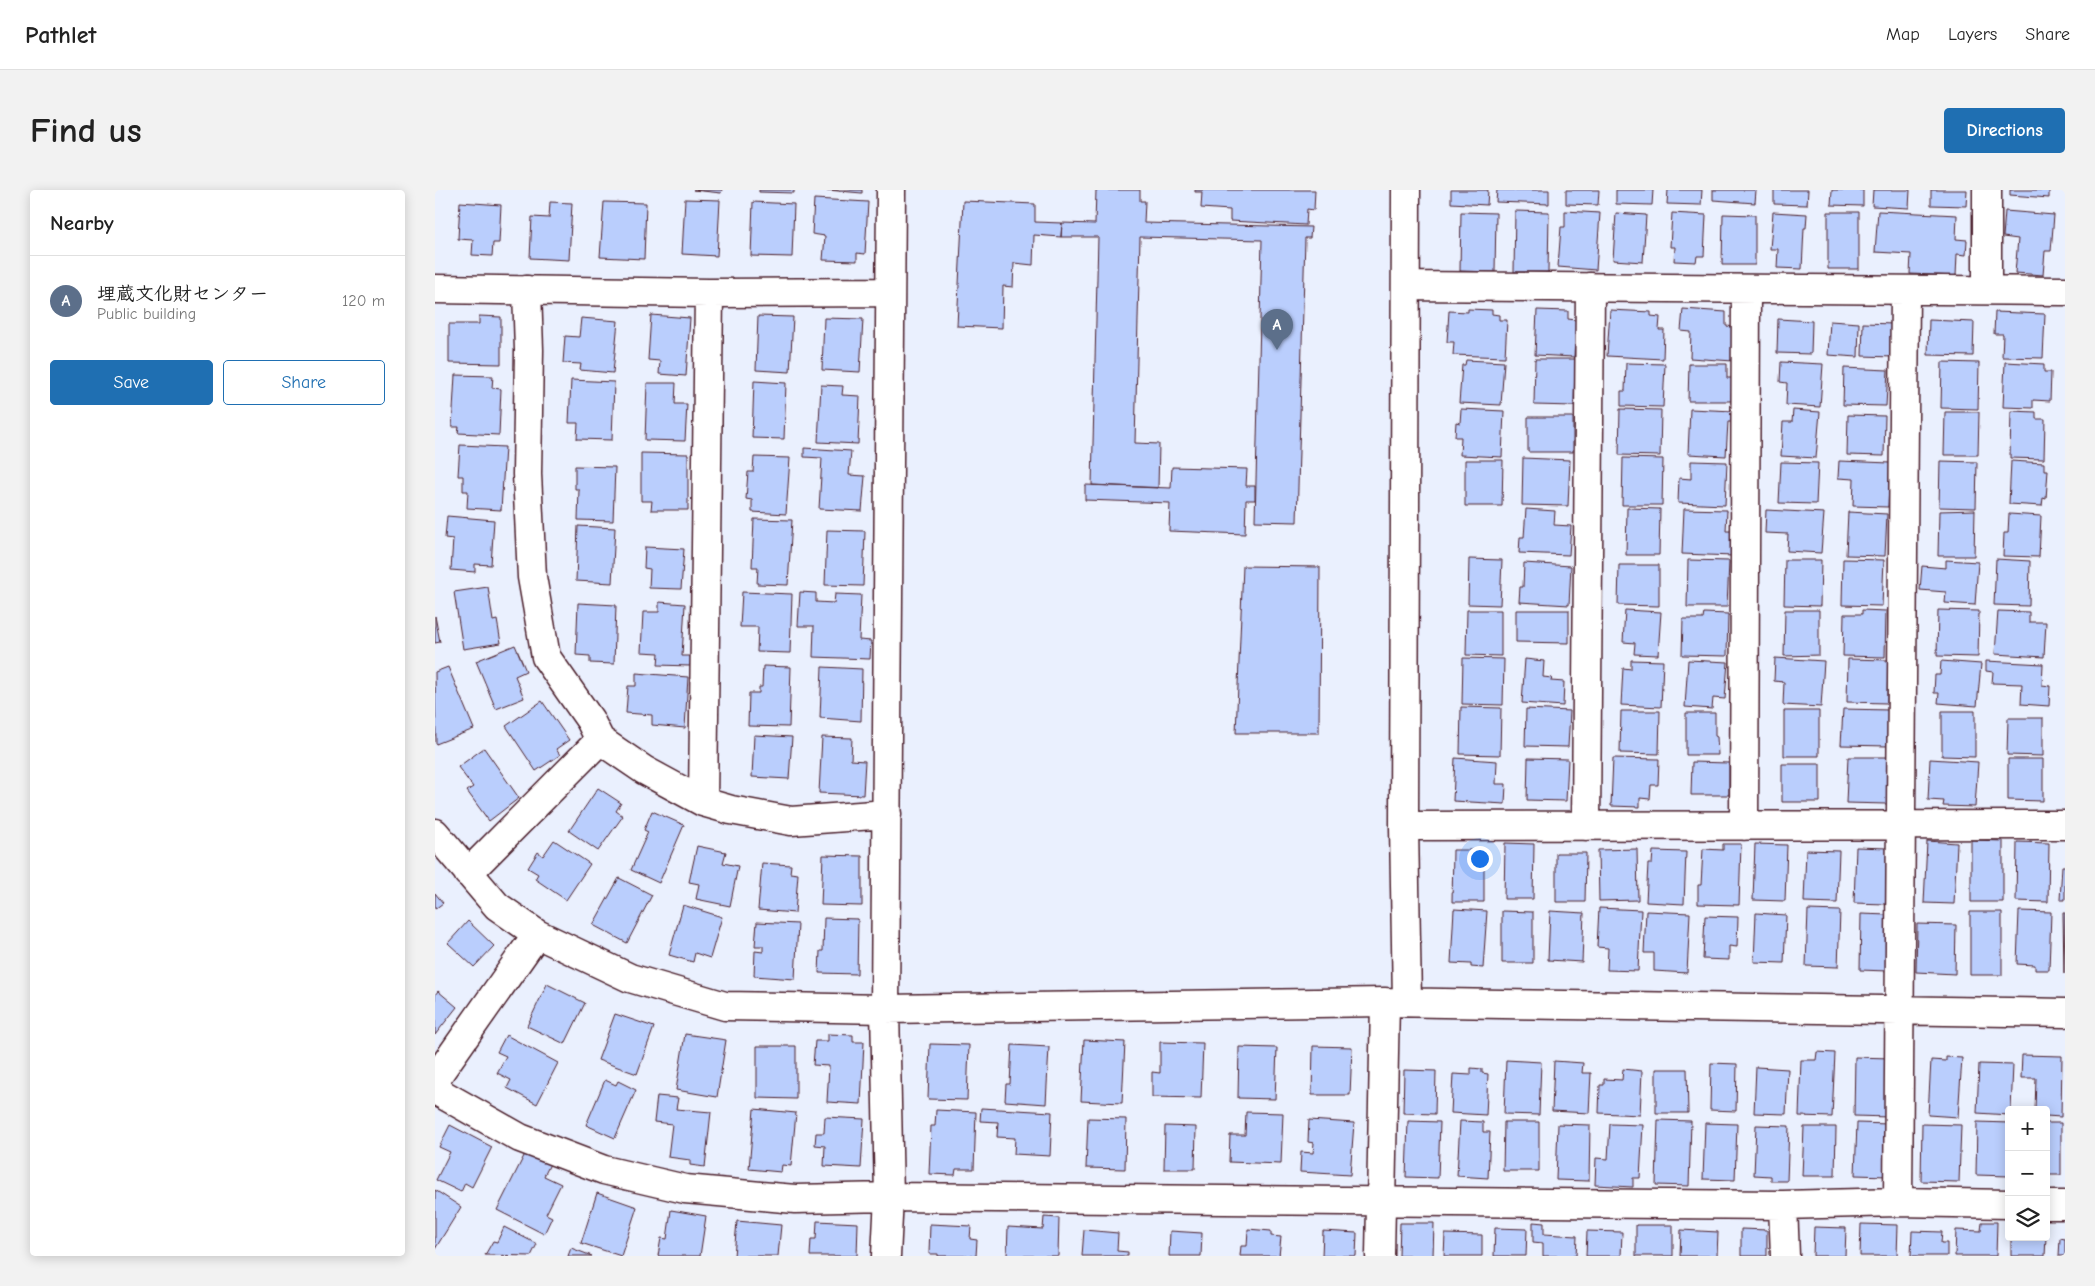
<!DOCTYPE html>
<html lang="en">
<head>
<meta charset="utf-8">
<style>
	:root { --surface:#fff; --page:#f2f2f2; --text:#222; --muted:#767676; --line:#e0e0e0; --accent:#1f6fb2 }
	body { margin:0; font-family:"Comic Neue","Klee One",sans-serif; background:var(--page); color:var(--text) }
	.controls { position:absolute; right:15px; bottom:15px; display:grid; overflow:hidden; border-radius:5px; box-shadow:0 2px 12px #0003 }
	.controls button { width:45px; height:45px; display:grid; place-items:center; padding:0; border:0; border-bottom:1px solid var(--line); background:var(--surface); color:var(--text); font:25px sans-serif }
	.you { position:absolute; left:1044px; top:668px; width:18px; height:18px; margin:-12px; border:4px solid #fff; border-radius:50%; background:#1a73e8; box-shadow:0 0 0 8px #1a73e833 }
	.badge { display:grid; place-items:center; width:32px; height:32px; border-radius:50%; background:var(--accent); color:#fff; font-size:16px; font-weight:700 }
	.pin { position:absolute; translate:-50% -41px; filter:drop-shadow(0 1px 2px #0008) }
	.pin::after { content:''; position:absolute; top:26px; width:18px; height:15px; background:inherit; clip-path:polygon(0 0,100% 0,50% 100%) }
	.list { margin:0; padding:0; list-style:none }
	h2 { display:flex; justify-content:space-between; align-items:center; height:65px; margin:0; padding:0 20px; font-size:21px }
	h2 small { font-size:16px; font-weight:400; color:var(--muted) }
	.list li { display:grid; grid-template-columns:32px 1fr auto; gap:15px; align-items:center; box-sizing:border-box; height:90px; padding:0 20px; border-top:1px solid var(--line) }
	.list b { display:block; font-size:19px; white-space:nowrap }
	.list p { margin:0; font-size:16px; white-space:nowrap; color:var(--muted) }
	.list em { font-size:16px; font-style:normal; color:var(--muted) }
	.actions { display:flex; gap:10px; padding:15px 20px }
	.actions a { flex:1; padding:11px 0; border:1px solid var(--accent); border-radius:5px; text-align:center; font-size:18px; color:var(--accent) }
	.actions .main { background:var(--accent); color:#fff }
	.icon { flex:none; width:28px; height:28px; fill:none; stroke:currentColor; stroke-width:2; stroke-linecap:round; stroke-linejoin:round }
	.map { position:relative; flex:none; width:1630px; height:1066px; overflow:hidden; border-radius:5px }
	header { display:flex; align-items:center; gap:30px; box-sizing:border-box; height:70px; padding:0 25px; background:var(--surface); border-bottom:1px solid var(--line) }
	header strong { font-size:24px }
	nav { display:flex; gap:28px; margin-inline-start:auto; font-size:18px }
	.intro { display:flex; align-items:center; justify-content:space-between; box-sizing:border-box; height:120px; padding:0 30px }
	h1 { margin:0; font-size:35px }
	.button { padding:12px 22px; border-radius:5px; background:var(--accent); color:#fff; font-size:18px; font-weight:700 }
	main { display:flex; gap:30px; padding:0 30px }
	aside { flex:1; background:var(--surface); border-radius:5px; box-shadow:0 2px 12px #0003 }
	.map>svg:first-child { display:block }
	.building { fill:#bacefd; stroke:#4a1f2b }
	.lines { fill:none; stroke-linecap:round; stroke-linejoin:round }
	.minor-casing { stroke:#4a1f2b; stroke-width:31 }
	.minor { stroke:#fff; stroke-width:28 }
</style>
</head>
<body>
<header>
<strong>Pathlet</strong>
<nav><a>Map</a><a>Layers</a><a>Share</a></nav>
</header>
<div class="intro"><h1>Find us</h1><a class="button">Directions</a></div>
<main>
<aside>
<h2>Nearby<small></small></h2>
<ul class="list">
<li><span class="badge" style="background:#5c6f8a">A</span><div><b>埋蔵文化財センター</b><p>Public building</p></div><em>120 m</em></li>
</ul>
<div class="actions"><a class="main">Save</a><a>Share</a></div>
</aside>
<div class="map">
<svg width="1630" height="1066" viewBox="0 0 1630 1066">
	<rect width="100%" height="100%" fill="#eaf0fe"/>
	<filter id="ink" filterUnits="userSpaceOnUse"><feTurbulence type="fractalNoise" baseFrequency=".02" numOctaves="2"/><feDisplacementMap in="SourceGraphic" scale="10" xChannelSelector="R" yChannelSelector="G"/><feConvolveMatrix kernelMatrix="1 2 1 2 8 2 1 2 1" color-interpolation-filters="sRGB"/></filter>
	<g filter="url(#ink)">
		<!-- building -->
		<path class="building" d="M258,0H287L286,3Z
			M324,0H359V3L324,2Z
			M392,0H427V3Z
			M661,0H705V11H710L709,33L876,37L875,48H870L862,332L820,331L827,50L705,47L700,253L724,254L723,298L657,295L663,47H626L627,33L660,34Z
			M760,0H880L879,20L872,19L871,35L795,31V20L766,18L767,2H760Z
			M1016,0H1053L1052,15L1016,13Z
			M1062,0H1114V14L1061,12Z
			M1131,0H1164L1163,15L1131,14Z
			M1181,0H1218L1217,15L1181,14Z
			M1233,0H1267L1266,15L1232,14Z
			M1278,0H1321L1320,13L1278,10Z
			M1339,0H1373L1372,15L1339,14Z
			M1397,0H1428V16L1396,15Z
			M1438,0H1475L1474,18L1437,16Z
			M1496,0H1532L1531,16L1496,15Z
			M1575,0H1614V8L1575,5Z
			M250,9L285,10L282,66L247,64Z
			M379,9L433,12L430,64L422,63V71L388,70L390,46L377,44Z
			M528,11L600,14V32L627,33L626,47L599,45L598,75L579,73L578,97L568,96L567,138L522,136Z
			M25,12L66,15L64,53H58L57,66L37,65L38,50L23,49Z
			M115,12L137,13L134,70L95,68L97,27L114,28Z
			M169,12L211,13L209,69L165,67Z
			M318,12L359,14L357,67L316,66Z
			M1080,21L1114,22L1113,82H1079Z
			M1130,21L1165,23L1161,80L1123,77L1126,37H1130Z
			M1443,21L1522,25L1521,49L1532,50L1531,65L1522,64L1521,86L1475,84L1476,64L1440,62Z
			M1570,21L1619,25L1616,61H1610L1608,85L1580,83L1583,49L1568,47Z
			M1026,22L1061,23L1060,82L1025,81Z
			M1338,22L1372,24L1371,38H1369L1367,79L1342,78L1343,59H1335Z
			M1393,22H1424V79H1393Z
			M1181,23L1211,25L1208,72L1178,70Z
			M1237,23L1271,25L1269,66H1262L1261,72L1239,71L1240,57H1235Z
			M1288,24L1320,25V75H1287Z
			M1033,119L1057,120V124L1064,125V130H1072L1070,167L1018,165L1019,152H1012L1014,121L1033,122Z
			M1248,119L1291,122V136L1301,137L1298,171L1255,168L1256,142L1246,141Z
			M1102,120L1133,121V129L1141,130L1139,167L1100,165Z
			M1175,120L1216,122V126L1225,127L1224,140H1229L1228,169L1172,166Z
			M1560,122L1610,124L1608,168L1567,167L1568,144H1559Z
			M216,125L255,128L251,186L224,184L225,171L213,170Z
			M44,126L66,127V174L14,173V134H44Z
			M323,126L358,127L355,182L321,180Z
			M146,128L183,131L178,183L145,180L146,174L128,173L130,146L144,147Z
			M389,128L428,129L425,182L387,180Z
			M1343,129L1377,131L1376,164L1342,163Z
			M1494,130L1539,132L1538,166L1493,165Z
			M1395,131L1424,133L1423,167L1393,165Z
			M1428,133L1459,134L1458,167L1427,166Z
			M1100,169H1140L1139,216L1099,215Z
			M1031,170L1069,172L1066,215L1024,213L1027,175H1030Z
			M1346,172L1388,174L1385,217L1351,215L1352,193L1345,192Z
			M1507,172L1544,173L1543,219L1506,218Z
			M1570,172L1609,174V182H1616L1615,211L1598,210V218L1568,217Z
			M1191,173L1230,174L1228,217L1186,216V201H1190Z
			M1254,174H1292V188H1297L1296,211H1253Z
			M1409,178L1453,180L1451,216L1408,215Z
			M20,185L58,186L57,198L66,199L64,245L23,243L24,237H17Z
			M136,190L179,192L177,250L142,249L143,233H134Z
			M319,191L351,193L349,249L317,248Z
			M212,193H241L240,214H252L250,251L210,250Z
			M386,195L408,196L407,205L425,206L423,254L383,252Z
			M1026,219L1069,221L1067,267L1025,265L1026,247H1020L1021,232L1025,233Z
			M1185,219L1226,220L1225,266L1184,265Z
			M1255,219L1299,221L1298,232H1293L1291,266L1253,264Z
			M1358,220L1385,222L1381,268L1346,266L1348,232H1357Z
			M1576,221L1601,222V229H1610L1609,269L1575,268Z
			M1510,222H1544L1543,265H1509Z
			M1413,225L1450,226L1449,266L1412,265Z
			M1093,227H1138V262H1093Z
			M25,255L70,257L66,320L32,318L33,301H28V286H23Z
			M369,258L416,261L414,285L430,286L427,321L384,319L387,268L369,267Z
			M206,263L253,264V320H216L217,311H206Z
			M319,267L355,268L351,324L317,322V310L311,309L313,282H318Z
			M1088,268L1135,270L1133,316L1087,315Z
			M1188,268L1228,269L1227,315H1187Z
			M1030,270H1068L1067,316H1030Z
			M1256,271L1292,272L1290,315L1243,313L1244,288L1256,289Z
			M1404,271L1455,273L1453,317L1418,316L1419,289L1403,288Z
			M1505,271L1542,272L1541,318L1504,317Z
			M1576,271L1609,273V280H1613L1611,309L1608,308L1607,316L1574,314Z
			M1346,272L1383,273L1381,314L1344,313Z
			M140,276L180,277L178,331L143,330L144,299H140Z
			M737,277L812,279L811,296H820V310H811L810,344L734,341L735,313L650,310V295L736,298Z
			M1192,318L1225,319L1224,365H1191Z
			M1091,319L1120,321L1119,335L1136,336L1134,365L1084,363L1085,347H1089Z
			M1249,319L1292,320L1291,341H1299L1298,366L1247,364Z
			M1331,320L1389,323L1386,363L1352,361L1353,344L1330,343Z
			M1540,320L1539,366H1503L1504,321Z
			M1413,322L1452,324L1450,366L1411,365Z
			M1574,324L1606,326L1604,367L1568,366L1569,343H1573Z
			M12,326L59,330L56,375L40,374V382L16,380L18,349L10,348Z
			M319,329L357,330L353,395L322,394L323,377H317Z
			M143,336L180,338L177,393L141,391Z
			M392,340L430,341L428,396L390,395Z
			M210,357L249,359L246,399L214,398L215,379L209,378Z
			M1034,369L1067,370L1065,415L1033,414Z
			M1408,369L1449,370L1447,416L1407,415Z
			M1561,369L1595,371L1594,416L1559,415Z
			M1253,370L1294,371L1292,417H1252Z
			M1350,370H1386L1385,416L1349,415Z
			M1511,370L1543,372L1540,415L1510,413L1511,402L1485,400L1487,376L1511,378Z
			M1089,373L1136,376L1134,415L1084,412L1085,397H1088Z
			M1184,375H1224V416L1183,415Z
			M808,376L885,377L884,543H801Z
			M53,397L58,431L62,430L66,453L28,459L19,402Z
			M307,402L357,404L355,463L322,462L323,437H305Z
			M365,402L381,403V412L399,413L400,404L426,405L424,450L436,451L435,469L378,467L379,436H363Z
			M224,412L250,414L247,466H256L255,476L223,475L224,463L206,462L208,422H224Z
			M143,413L181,415L179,474L155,473V466L141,465Z
			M1032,420H1066V466L1031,465Z
			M1081,420H1134V453L1081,452Z
			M1190,420L1226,422L1223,465L1199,464L1200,453L1188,452Z
			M1350,420H1384V465L1349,466Z
			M1427,420L1451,421L1450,467L1408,466L1409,424H1427Z
			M1503,420L1544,421L1543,467L1502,466Z
			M1563,421L1594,422V432H1611L1609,467L1560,464Z
			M1269,423L1293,424L1292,466L1247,465L1248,429H1268Z
			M0,426L5,452L0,453Z
			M80,455L91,481L80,486L89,508L61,519L41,471Z
			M1028,468L1069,469L1068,515L1027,514Z
			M1340,468L1389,471L1386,517L1348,515L1349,492L1339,491Z
			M1090,469L1109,471L1108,487L1117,488L1116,491L1129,492L1128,516L1087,513Z
			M1413,469L1453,470L1452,513L1412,512Z
			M1196,470L1228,471L1226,517L1186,515L1188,478L1196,479Z
			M1253,470L1293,472L1290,509L1278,508L1277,519L1250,517Z
			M1506,471L1546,474L1542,516L1503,513L1504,503H1499L1500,485H1505Z
			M1551,471L1608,474L1607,495L1615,496L1614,516L1586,514L1587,494L1557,493L1558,482L1551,481Z
			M328,476L356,477L354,537L313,536L314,503H324V497H327Z
			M13,477L39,539L1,554L0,482Z
			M387,477L427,479L426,531L385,528Z
			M201,483L253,487L250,538L217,535V525L191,523L193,496H201Z
			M107,511L134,550L121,559L125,565L101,581L71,536Z
			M1026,517L1066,518L1065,565L1025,564Z
			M1091,519L1135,521L1133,557L1090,556Z
			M1408,519L1454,520L1453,556L1406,555Z
			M1186,521H1225L1224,564L1185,563Z
			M1349,521H1384V566H1349Z
			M1507,521H1540V567L1507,566Z
			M1251,523H1280V546L1282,547L1283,565H1251Z
			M1573,528H1608V566L1572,565Z
			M319,545L357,547L354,589L317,587Z
			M387,547L417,548L416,570L430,571L428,605L384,603Z
			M49,558L84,608L54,631L32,601L38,597L23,577Z
			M1413,567H1454L1452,614L1411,613Z
			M1020,568L1062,571L1061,594H1071L1070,614L1018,611Z
			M1093,568L1133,569L1131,611L1092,610Z
			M1178,568L1224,569L1223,595H1216L1215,609L1205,608V617L1176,616Z
			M1495,569L1543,572L1540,617L1508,616L1509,611L1493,610Z
			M1573,569H1608V611L1573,610Z
			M1257,572L1294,573V605H1256Z
			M1347,574H1385V612H1347Z
			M163,598L186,613L181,621L188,626L163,661L134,641Z
			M217,621L249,635L224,693L196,680L213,642L209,640Z
			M119,650L155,674L131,710L100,689L103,684L93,678L103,662L108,666Z
			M1536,650L1568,651V712H1536Z
			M1492,651L1522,653L1519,714L1489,713Z
			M1582,652L1614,653L1613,712L1581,711Z
			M1070,653L1099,654L1098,709H1069Z
			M1288,654H1306L1304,715L1263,714V695H1266L1268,659L1288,660Z
			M1320,654L1352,655L1350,711L1318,710Z
			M262,656L291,662L288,673L303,676L295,716L261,709L264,694L254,692Z
			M1421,657L1453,658L1451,714L1419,713Z
			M1202,659L1203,710L1164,711L1163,660Z
			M1018,660H1049V712H1017Z
			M1371,660L1404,661L1402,713L1369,712Z
			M1218,661L1251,662L1249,714L1211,712L1213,674H1217Z
			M1121,663H1151L1150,712H1121Z
			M388,665L427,666V716L386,715Z
			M327,673L356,675L355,683L363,684L360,723L323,720Z
			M1627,676H1630V710H1625Z
			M184,688L217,705L192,753L158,735Z
			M0,703L8,713L0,719Z
			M248,715L287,727L275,768L260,763L258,772L234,765Z
			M1164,718L1206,720L1203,781L1172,780L1173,758L1162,757Z
			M1019,719L1052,721L1048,778L1036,777V774L1016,773Z
			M1373,720L1405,721L1403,777L1371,776Z
			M1067,721L1098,722V773H1067Z
			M1115,721L1149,723L1147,772L1113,770Z
			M1211,721L1255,723L1252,783L1219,781V763H1209Z
			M1584,721L1616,722L1614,780H1600V775L1582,774Z
			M1535,722H1567V785H1535Z
			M1321,723L1351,725L1349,773L1319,772Z
			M1628,723H1630L1629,784Z
			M1426,724L1453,725L1452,781L1425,780Z
			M1270,726L1303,727L1302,757L1294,756V770L1268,769Z
			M389,728L423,729L422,784L384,783L385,761H388Z
			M33,731L59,756L39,777L13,753Z
			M322,732L363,734L360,789L319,786L320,761L328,762V756H320Z
			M1482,734L1521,735L1520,784L1481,782Z
			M112,794L150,813L130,854L92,836Z
			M3,801L22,817L0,845V805Z
			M180,824L219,837L202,884L163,870Z
			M250,844L291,850L282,907L241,900Z
			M393,844L418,845V852H429L426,914L392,912L394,876L378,875L380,851H393Z
			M71,845L123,873L102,914L72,898L76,890L62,883L71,866L62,862Z
			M649,850L690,852L687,913L646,911Z
			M725,852L768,853L766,908L717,907V882L725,883Z
			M495,854L534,855L532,910L493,909Z
			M577,855L614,857L611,914L570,911L571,894H575Z
			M322,856H361V909L322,908Z
			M878,856L917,857L915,905H877Z
			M804,857L842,858L840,909L803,908Z
			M1382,862L1400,863L1397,927L1364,926L1366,870H1381Z
			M1587,865L1627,866L1626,927L1611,926V920H1600L1601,888H1586Z
			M1420,867L1455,868L1454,927L1419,926Z
			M1511,867L1527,868L1523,927L1493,925L1496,870L1511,871Z
			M1071,870L1106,872L1104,925L1069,924Z
			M1119,871L1148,873L1147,883H1156L1154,923L1117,921Z
			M1276,873L1302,874L1301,921L1275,920Z
			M1544,874L1578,875L1576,920H1574V925L1542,923Z
			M1321,877L1353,879L1351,924L1319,923Z
			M1036,878L1047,879V883L1053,884L1051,925L1016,923L1018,884L1036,885Z
			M1188,879L1207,881L1205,925L1164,923L1165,895H1169V889L1187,890Z
			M1221,879H1252L1253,923H1221Z
			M969,880L1001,881L1000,924L968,923Z
			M170,890L181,895L183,891L201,900L180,948L151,935Z
			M222,906L243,908L241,919L276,922L270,977L255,975V970L233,967L237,934L219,932Z
			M546,918L617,922L615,966L579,964L580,948L562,947L563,932L545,931Z
			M319,919L361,923L356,976L347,975L346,982L314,979Z
			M501,920L541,922L539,979H521L520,985L494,984L496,936H500Z
			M811,922L848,923L846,974L794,972L795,945H810Z
			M390,927L429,929L426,978L389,976L390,956L380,955L381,943H389Z
			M653,928L691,929L690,979L651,978Z
			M874,930L919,933L915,985L865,982L866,962L878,963L879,953L873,952Z
			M1223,930L1256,931L1254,996L1221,995Z
			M973,931L1005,932L1003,988L971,987Z
			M1025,931L1048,932V942H1055L1053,988L1022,986Z
			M1069,932H1104V981H1068Z
			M1542,932L1574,933V986L1541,985Z
			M1270,933L1302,934L1300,990L1268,989Z
			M1422,933L1454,934L1453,986L1420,985Z
			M1611,933H1626V985H1611Z
			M1123,934L1155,935L1154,991L1121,990Z
			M1175,934L1208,935L1205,988H1198V997L1160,995L1161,968L1173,969Z
			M1487,934L1526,935L1524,992L1486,991Z
			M15,935L57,957L37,997L30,993L26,1002L1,990L15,962L4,957Z
			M1321,935L1354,936L1352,991H1336V986L1319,985Z
			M730,936L761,937L760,979H729Z
			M1369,937H1401L1400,986H1367Z
			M91,962L115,974L109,986L126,994L111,1024L117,1027L109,1044L62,1020Z
			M0,1000L26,1017L0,1059Z
			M162,1003L202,1017L186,1066L146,1053Z
			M236,1020L271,1026L265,1066H223L226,1048L232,1049Z
			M609,1027L624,1028L623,1066H572L573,1037L608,1039Z
			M302,1031L346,1035L343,1066H299Z
			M382,1031L423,1033L422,1066H375L376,1049H381Z
			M1098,1032L1109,1033V1044L1142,1046L1141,1066H1108V1053L1098,1052Z
			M1547,1032H1562L1561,1066H1520L1521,1040L1546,1041Z
			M965,1033H999L998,1066H964Z
			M495,1034L536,1036L535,1049L542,1050L541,1066H503V1064H494Z
			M1426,1034L1463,1035L1462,1066H1425Z
			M1201,1035H1238V1066H1201Z
			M69,1037L102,1054L96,1066L50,1065L58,1051L62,1052Z
			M1379,1037L1411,1038L1410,1066H1378Z
			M1060,1038L1092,1039L1091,1066H1059Z
			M813,1039L836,1041V1046L846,1047L844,1066H805L806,1056H812Z
			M1306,1039L1332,1040V1066H1306Z
			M649,1040L683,1043L682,1061L693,1062V1066H647Z
			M1246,1040L1283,1042L1282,1066H1245Z
			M735,1041L767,1043L766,1066H734Z
			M888,1041L922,1043L921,1066H887Z
			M1152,1041L1187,1042L1186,1066H1151Z
			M1477,1041L1507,1042L1506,1053H1512V1066H1476Z
			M1010,1044L1047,1045V1066H1009Z
			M1576,1047H1611L1610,1066H1576Z
			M1625,1048L1630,1049V1066H1624Z
			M136,1058L157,1066H133Z"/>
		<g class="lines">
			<defs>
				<path id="minor" d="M971,0L969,636L972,812
					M971,96L1630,101
					M0,99L274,103L455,102
					M92,100L94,160L92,284L97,387L111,467L155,530L165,550L209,580L268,612L296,620L356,631L452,624
					M1552,100V0
					M268,612L274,103
					M969,636L1630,635
					M1151,636L1155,97
					M1309,636L1311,99
					M0,643L62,716L102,744L195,788L290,816L450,819L950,812L1630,823
					M33,683L165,550
					M0,889L102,744
					M0,900L85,948L169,980L250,999L360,1009L454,1007L1348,1015
					M1463,1012L1470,100
					M1611,1015H1630
					M451,1066L454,1007L450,819L456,0
					M945,1066L950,812
					M1350,1066L1348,1015L1463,1012L1574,1014"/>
			</defs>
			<!-- minor casing -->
			<use href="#minor" class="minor-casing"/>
			<!-- minor -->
			<use href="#minor" class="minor"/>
		</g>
	</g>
</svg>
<div class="controls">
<button>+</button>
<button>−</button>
<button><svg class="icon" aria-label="layers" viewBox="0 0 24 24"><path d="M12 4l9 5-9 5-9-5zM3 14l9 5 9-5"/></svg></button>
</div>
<div class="you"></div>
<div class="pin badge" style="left:842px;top:160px;background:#5c6f8a">A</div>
</div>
</main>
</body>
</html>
